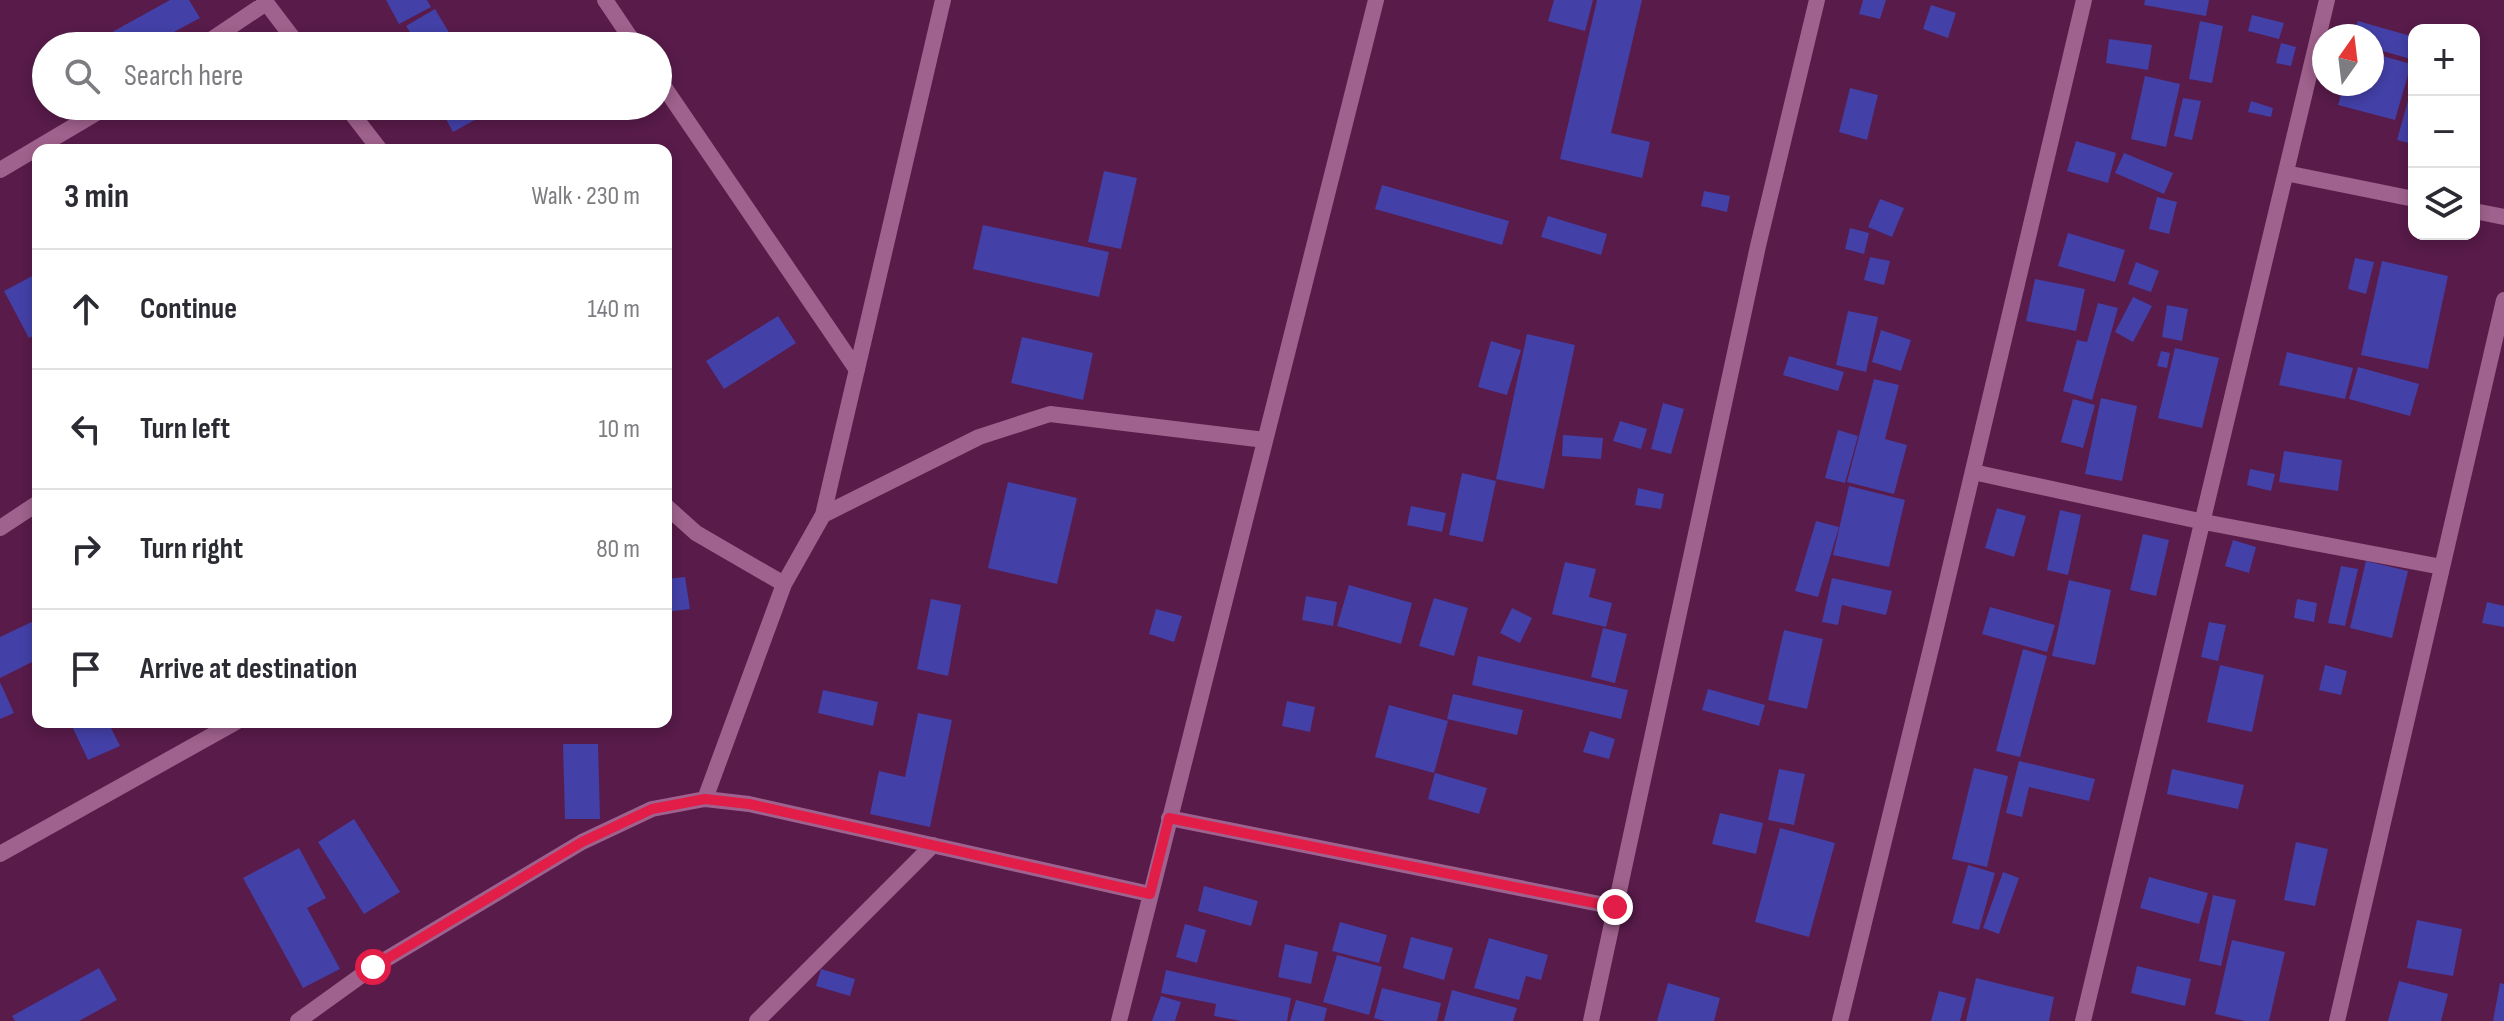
<!DOCTYPE html>
<html lang="en">
<head>
<meta charset="utf-8">
<style>
	:root { --surface:#fff; --page:#f2f2f3; --text:#2b2b33; --muted:#7c7c81; --line:#e1e1e2 }
	body { margin:0; font-family:"Sofia Sans Condensed",sans-serif; background:var(--page); color:var(--text) }
	.controls { position:absolute; right:24px; top:24px; display:grid; overflow:hidden; border-radius:16px; box-shadow:0 4px 12px #0003 }
	.controls button { width:72px; height:72px; display:grid; place-items:center; padding:0; border:0; border-bottom:2px solid var(--line); background:var(--surface); color:var(--text); font:40px sans-serif }
	.compass { position:absolute; left:2312px; top:24px; width:72px; height:72px; border-radius:50%; background:var(--surface); box-shadow:0 4px 12px #0003; rotate:14deg }
	.stop { position:absolute; width:24px; height:24px; margin:-18px; border:6px solid #e11d48; border-radius:50%; background:#fff }
	.stop.end { background:#e11d48; border-color:#fff; box-shadow:0 2px 8px #0008 }
	.list { margin:0; padding:0; list-style:none }
	h2 { display:flex; justify-content:space-between; align-items:center; height:104px; margin:0; padding:0 32px; font-size:34px }
	h2 small { font-size:26px; font-weight:400; color:var(--muted) }
	.list li { display:grid; grid-template-columns:52px 1fr auto; gap:24px; align-items:center; box-sizing:border-box; height:120px; padding:0 32px; border-top:2px solid var(--line) }
	.list b { display:block; font-size:30px; white-space:nowrap }
	.list em { font-size:26px; font-style:normal; color:var(--muted) }
	.icon { flex:none; width:44px; height:44px; fill:none; stroke:currentColor; stroke-width:2; stroke-linecap:round; stroke-linejoin:round }
	.map { position:relative; flex:none; width:2504px; height:1021px; overflow:hidden }
	.search { position:absolute; background:var(--surface); box-shadow:0 4px 12px #0003; left:32px; top:32px; width:640px; height:88px; display:flex; align-items:center; gap:20px; box-sizing:border-box; padding:0 28px; border-radius:44px; color:var(--muted); font-size:30px }
	.panel { position:absolute; background:var(--surface); box-shadow:0 4px 12px #0003; left:32px; top:144px; width:640px; height:584px; border-radius:16px }
	.map>svg:first-child { display:block }
	.building { fill:#4340a7 }
	.lines { fill:none; stroke-linecap:round; stroke-linejoin:round }
	.minor { stroke:#9f618d; stroke-width:16 }
	.route { stroke:#e11d48; stroke-width:10 }
</style>
</head>
<body>
<div class="map">
<svg width="2504" height="1021" viewBox="0 0 2504 1021">
	<rect width="100%" height="100%" fill="#581b4a"/>
	<!-- building -->
	<path class="building" d="M170,0H189L200,18L148,46H87Z
		M386,0H427L431,7L399,24Z
		M1554,0H1593L1585,31L1548,21Z
		M1597,0H1642L1611,133L1650,142L1642,178L1560,159Z
		M1863,0H1886L1880,19L1859,14Z
		M2145,0H2209L2206,16L2144,5Z
		M1931,5L1956,13L1948,38L1923,29Z
		M435,9L457,46H419L406,26Z
		M2252,15L2284,23L2279,39L2248,31Z
		M2200,21L2223,26L2212,83L2189,79Z
		M2358,21L2414,37V60L2372,48V36H2353Z
		M2109,39L2152,45L2148,70L2106,63Z
		M2281,43L2296,47L2291,66L2276,63Z
		M2372,53L2411,64L2395,120L2338,105L2344,84H2372Z
		M2145,76L2180,84L2166,147L2131,139Z
		M1850,88L1878,95L1867,140L1839,132Z
		M2409,97L2414,98L2413,144L2397,140Z
		M2183,98L2201,101L2192,140L2174,136Z
		M2251,101L2273,108L2271,117L2248,112Z
		M439,106H500L453,132Z
		M2076,141L2116,153L2108,183L2067,171Z
		M2124,153L2173,173L2164,194L2115,173Z
		M1104,171L1137,178L1121,249L1088,242Z
		M1382,185L1509,221L1502,245L1375,209Z
		M1704,191L1730,196L1727,212L1701,206Z
		M2157,197L2177,202L2169,234L2149,229Z
		M1880,199L1904,208L1892,237L1868,227Z
		M1548,216L1607,234L1601,255L1541,237Z
		M983,225L1109,252L1099,297L973,269Z
		M1850,228L1869,233L1864,254L1845,249Z
		M2068,233L2125,250L2115,282L2058,266Z
		M1870,257L1890,261L1884,285L1864,280Z
		M2355,258L2374,262L2366,294L2348,289Z
		M2382,261L2448,276L2428,369L2361,355Z
		M2136,262L2159,271L2151,292L2128,284Z
		M38,273V333L29,338L4,291Z
		M2035,279L2085,289L2076,331L2026,321Z
		M2133,297L2152,306L2133,342L2115,332Z
		M2098,303L2118,308L2092,400L2063,391L2077,340L2087,342Z
		M2167,305L2188,309L2182,341L2162,337Z
		M1848,311L1878,317L1866,372L1836,365Z
		M778,316L796,343L724,389L706,361Z
		M1881,330L1911,340L1901,371L1872,362Z
		M1527,334L1575,345L1544,489L1496,479Z
		M1022,337L1093,353L1083,400L1011,383Z
		M1491,341L1521,350L1507,395L1478,387Z
		M2175,348L2219,358L2202,428L2158,418Z
		M2161,351L2170,353L2167,368L2157,366Z
		M2287,352L2353,368L2345,399L2279,385Z
		M1789,356L1844,372L1838,391L1783,375Z
		M2358,367L2419,384L2410,416L2349,399Z
		M1874,379L1899,385L1885,439L1907,445L1894,494L1847,482Z
		M2101,398L2137,406L2122,481L2085,474Z
		M2073,399L2095,405L2083,448L2061,442Z
		M1663,403L1684,409L1671,454L1651,449Z
		M1620,421L1647,429L1641,449L1613,441Z
		M1838,430L1858,436L1845,483L1825,478Z
		M1563,435L1603,438L1601,459L1562,456Z
		M2284,451L2342,460L2338,491L2279,482Z
		M2250,469L2275,474L2271,491L2247,485Z
		M1462,473L1496,481L1483,542L1449,535Z
		M1008,482L1077,498L1057,584L988,568Z
		M1849,486L1905,500L1889,567L1833,555Z
		M1638,488L1664,494L1661,509L1635,505Z
		M1411,506L1446,513L1442,532L1407,525Z
		M1997,508L2026,516L2014,557L1985,548Z
		M2060,510L2081,515L2068,575L2047,570Z
		M1816,521L1839,527L1818,597L1795,591Z
		M2143,534L2169,540L2156,596L2130,590Z
		M2233,540L2256,547L2249,573L2225,566Z
		M2366,561L2408,571L2392,638L2350,628Z
		M1565,562L1596,569L1589,597L1612,603L1606,627L1552,614Z
		M2341,566L2358,569L2345,626L2328,623Z
		M685,577L690,609L666,612V579Z
		M1832,578L1892,591L1886,615L1842,605L1838,625L1822,622Z
		M2069,580L2111,590L2095,665L2052,656Z
		M1349,585L1412,603L1401,644L1337,626Z
		M1306,596L1337,602L1333,626L1302,620Z
		M1434,598L1468,608L1454,656L1419,646Z
		M931,599L961,605L948,676L917,669Z
		M2297,599L2317,603L2314,622L2294,618Z
		M2487,602L2504,606V627L2482,623Z
		M1990,607L2055,625L2047,652L1982,634Z
		M1512,608L1532,618L1520,643L1500,633Z
		M1156,609L1182,616L1174,642L1149,634Z
		M38,619V659L0,678V637Z
		M2209,622L2226,625L2218,661L2201,657Z
		M1603,628L1627,634L1615,683L1591,677Z
		M1784,630L1823,639L1807,709L1768,700Z
		M2023,649L2047,656L2020,757L1996,751Z
		M1478,656L1628,690L1621,719L1472,685Z
		M2220,665L2264,675L2252,732L2207,722Z
		M2325,665L2347,671L2341,695L2319,690Z
		M0,682L14,713L0,719Z
		M1708,689L1765,705L1759,726L1702,710Z
		M823,690L878,702L873,726L818,713Z
		M1453,694L1523,710L1517,735L1447,719Z
		M1287,701L1315,707L1310,732L1282,726Z
		M1389,705L1448,721L1434,773L1375,757Z
		M918,713L952,720L930,827L870,814L879,771L905,777Z
		M70,722H108L120,746L88,760Z
		M1590,731L1615,739L1609,759L1583,752Z
		M563,744H598L600,819H565Z
		M2019,761L2095,779L2089,801L2029,787L2022,817L2006,813Z
		M1974,768L2008,776L1987,867L1952,859Z
		M1779,769L1805,774L1794,825L1768,820Z
		M2172,769L2244,785L2238,809L2167,794Z
		M1435,773L1487,788L1479,814L1428,799Z
		M1720,813L1763,823L1756,854L1712,844Z
		M354,819L400,892L364,914L318,842Z
		M1780,828L1835,843L1809,937L1755,922Z
		M2296,842L2328,849L2315,906L2284,900Z
		M299,848L326,898L307,908L340,969L303,988L243,878Z
		M1968,865L1995,873L1979,930L1952,923Z
		M2003,872L2019,878L1999,934L1983,928Z
		M2149,877L2208,893L2199,924L2140,908Z
		M1204,886L1258,901L1251,926L1198,911Z
		M2213,895L2236,900L2221,966L2199,961Z
		M2417,920L2462,929L2453,976L2407,968Z
		M1340,922L1387,935L1379,963L1332,951Z
		M1185,924L1206,930L1197,963L1176,957Z
		M1411,937L1453,948L1444,980L1403,968Z
		M1489,938L1548,955L1541,980L1526,976L1519,1000L1474,988Z
		M2232,940L2285,952L2269,1021H2245L2215,1014Z
		M1285,944L1318,952L1311,984L1278,977Z
		M1337,955L1382,967L1369,1015L1323,1002Z
		M2137,966L2191,979L2185,1006L2131,993Z
		M99,968L117,1000L79,1021H15L12,1016Z
		M821,969L855,979L850,996L816,986Z
		M1166,970L1291,998L1287,1021H1241L1214,1016L1216,1004L1161,993Z
		M1976,978L2054,997L2049,1021H1966Z
		M2399,981L2448,994L2441,1021H2388Z
		M1668,983L1720,998L1714,1021H1657Z
		M2500,983L2504,984V1021H2493Z
		M1382,988L1441,1003L1437,1021H1385L1374,1018Z
		M1452,990L1517,1008L1513,1021H1444Z
		M1939,991L1966,998L1960,1021H1931Z
		M1161,996L1181,1002L1175,1021H1152Z
		M1296,1000L1327,1008L1324,1021H1290Z"/>
	<g class="lines">
		<!-- minor -->
		<path class="minor" d="M264,0L299,46
			M605,0L636,46
			M202,46L266,3
			M658,78L857,370
			M346,106L380,150
			M0,170L108,106
			M2286,173L2414,199
			M2474,211L2504,217
			M1973,472L2204,522L2442,567
			M666,506L696,533L784,584
			M823,515L979,437L1050,414L1265,440
			M0,528L38,503
			M705,799L784,584L823,515L943,0
			M1169,818L1615,907
			M0,854L236,722
			M298,1021L373,967L582,842L652,809L705,799L749,804L1150,894
			M757,1021L933,845
			M1119,1021L1376,0
			M1591,1021L1758,246L1817,0
			M1840,1021L1933,640L2084,0
			M2083,1021L2327,0
			M2337,1021L2504,300"/>
	</g>
	<g class="lines">
		<!-- route -->
		<path class="route" d="M373,967L582,842L652,809L705,799L749,804L1150,894L1169,818L1615,907"/>
	</g>
</svg>
<div class="controls">
<button>+</button>
<button>−</button>
<button><svg class="icon" aria-label="layers" viewBox="0 0 24 24"><path d="M12 4l9 5-9 5-9-5zM3 14l9 5 9-5"/></svg></button>
</div>
<svg class="compass" viewBox="-18 -18 36 36"><path d="M0-13l5 13h-10z" fill="#e53935"/><path d="M0 13l5-13h-10z" fill="#7c7c81"/></svg>
<div class="stop" style="left:373px;top:967px"></div>
<div class="stop end" style="left:1615px;top:907px"></div>
<div class="search"><svg class="icon" aria-label="search" viewBox="0 0 24 24"><circle cx="10" cy="10" r="6"/><path d="M15 15l6 6"/></svg>Search here</div>
<section class="panel">
<h2>3 min<small>Walk · 230 m</small></h2>
<ul class="list">
<li><svg class="icon" aria-label="ahead" viewBox="0 0 24 24"><path d="M12 20V5M6 11l6-6 6 6"/></svg><div><b>Continue</b></div><em>140 m</em></li>
<li><svg class="icon" aria-label="left" viewBox="0 0 24 24"><path d="M17 20v-9H6M10 6l-5 5 5 5"/></svg><div><b>Turn left</b></div><em>10 m</em></li>
<li><svg class="icon" aria-label="right" viewBox="0 0 24 24"><path d="M7 20v-9h11M14 6l5 5-5 5"/></svg><div><b>Turn right</b></div><em>80 m</em></li>
<li><svg class="icon" aria-label="arrive" viewBox="0 0 24 24"><path d="M6 21V4h12l-3 4 3 4H6"/></svg><div><b>Arrive at destination</b></div></li>
</ul>
</section>
</div>
</body>
</html>
